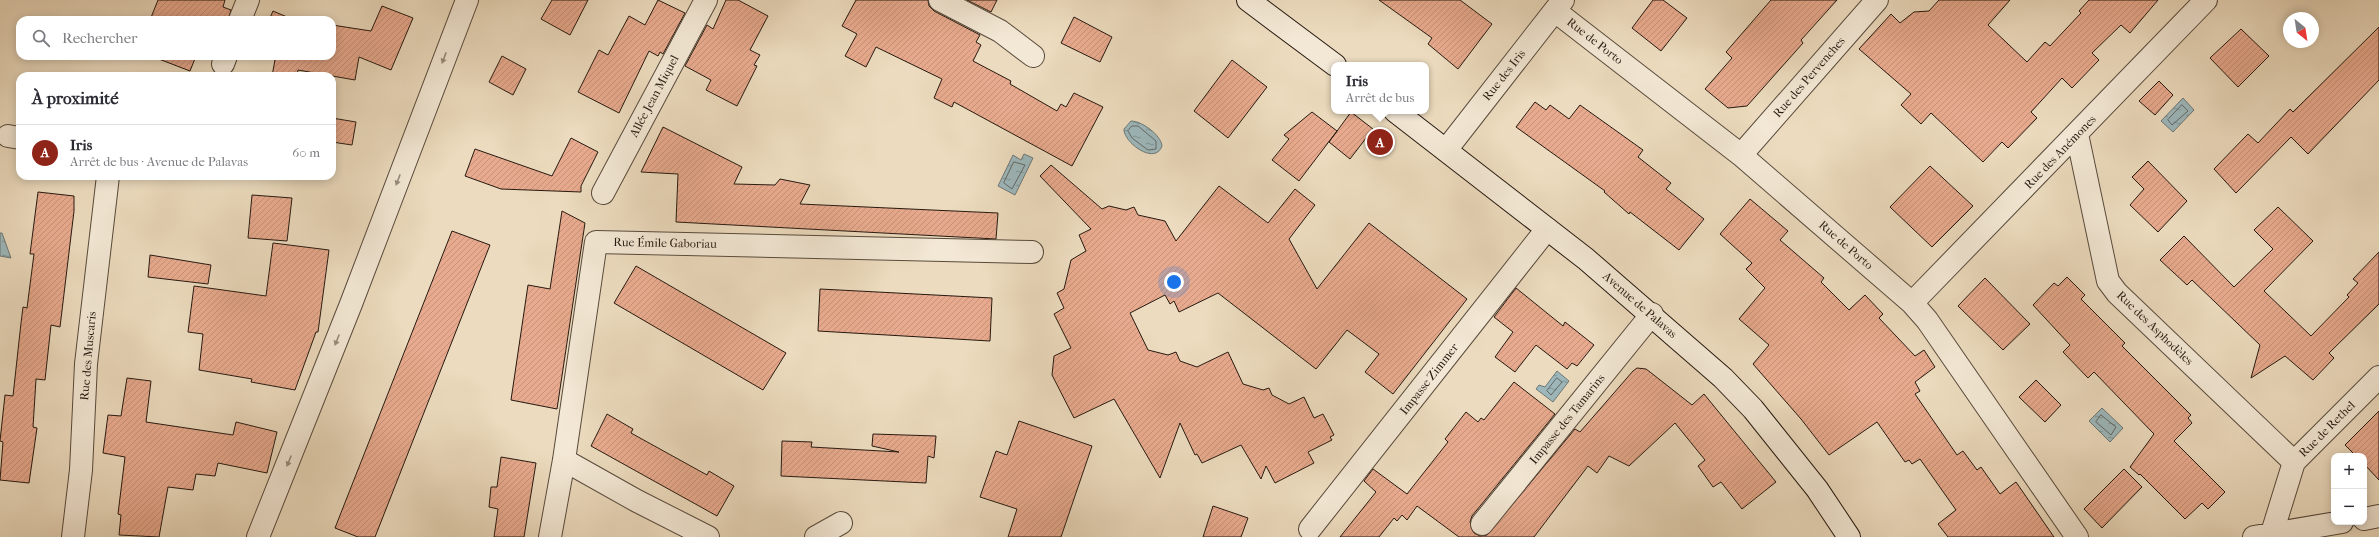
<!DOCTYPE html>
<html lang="fr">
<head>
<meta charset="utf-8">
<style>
	:root { --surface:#fff; --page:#f2f2f3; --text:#2b2b33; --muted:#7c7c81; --line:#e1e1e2; --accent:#8f2418 }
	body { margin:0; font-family:"IM FELL French Canon",serif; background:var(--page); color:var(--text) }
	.controls { position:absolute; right:12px; bottom:12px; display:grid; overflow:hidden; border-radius:8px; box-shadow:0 2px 10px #0003 }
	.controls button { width:36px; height:36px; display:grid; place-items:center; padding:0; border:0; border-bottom:1px solid var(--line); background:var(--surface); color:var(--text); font:20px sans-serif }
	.compass { position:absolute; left:2283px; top:12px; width:36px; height:36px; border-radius:50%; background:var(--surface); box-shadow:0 2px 10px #0003; rotate:150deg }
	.you { position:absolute; left:1174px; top:282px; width:14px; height:14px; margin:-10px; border:3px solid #fff; border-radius:50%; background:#1a73e8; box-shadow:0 0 0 6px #1a73e833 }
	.badge { display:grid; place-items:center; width:26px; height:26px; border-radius:50%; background:var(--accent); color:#fff; font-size:13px; font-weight:700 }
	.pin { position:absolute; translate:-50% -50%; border:2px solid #fff; box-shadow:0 1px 4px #0006 }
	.popup { position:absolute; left:1331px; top:62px; width:98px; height:52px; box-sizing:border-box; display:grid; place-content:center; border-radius:8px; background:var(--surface); filter:drop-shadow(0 1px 3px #0005); font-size:13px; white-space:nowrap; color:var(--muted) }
	.popup b { font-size:15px; color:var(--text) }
	.popup::after { content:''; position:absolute; left:50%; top:100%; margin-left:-8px; border:8px solid transparent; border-top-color:var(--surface) }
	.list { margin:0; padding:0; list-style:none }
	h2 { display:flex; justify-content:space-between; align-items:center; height:52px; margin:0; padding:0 16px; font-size:17px }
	h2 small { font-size:13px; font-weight:400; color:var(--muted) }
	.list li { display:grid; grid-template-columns:26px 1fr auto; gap:12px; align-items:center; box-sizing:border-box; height:56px; padding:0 16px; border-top:1px solid var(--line) }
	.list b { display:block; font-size:15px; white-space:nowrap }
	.list p { margin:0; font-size:13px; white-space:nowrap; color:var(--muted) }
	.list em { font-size:13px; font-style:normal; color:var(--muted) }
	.icon { flex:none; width:22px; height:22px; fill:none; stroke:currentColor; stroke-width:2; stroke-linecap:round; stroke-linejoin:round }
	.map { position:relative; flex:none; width:2379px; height:537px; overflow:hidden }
	.search { position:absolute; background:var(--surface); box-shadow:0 2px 10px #0003; left:16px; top:16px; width:320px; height:44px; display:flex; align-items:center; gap:10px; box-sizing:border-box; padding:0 14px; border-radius:12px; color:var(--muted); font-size:15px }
	.panel { position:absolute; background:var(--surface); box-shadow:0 2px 10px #0003; left:16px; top:72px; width:320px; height:108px; border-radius:12px }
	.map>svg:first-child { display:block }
	.water { fill:url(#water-ripples); stroke:#6d7877 }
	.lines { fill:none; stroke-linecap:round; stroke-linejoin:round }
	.shore { stroke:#626866; stroke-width:1 }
	.building { fill:url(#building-hatch); stroke:#261910 }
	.minor-casing { stroke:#584a3c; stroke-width:24 }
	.tertiary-casing { stroke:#584a3c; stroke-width:24 }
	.secondary-casing { stroke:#261910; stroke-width:24 }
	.minor { stroke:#f3e8d5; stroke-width:22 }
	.tertiary { stroke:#f3e8d5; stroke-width:22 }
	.secondary { stroke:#f3e8d5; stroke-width:22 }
	.oneway { fill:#978b7c }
	.labels { text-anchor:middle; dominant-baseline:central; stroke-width:3; stroke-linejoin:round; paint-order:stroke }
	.street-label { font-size:12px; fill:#261910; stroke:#f3e8d5 }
</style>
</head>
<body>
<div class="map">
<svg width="2379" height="537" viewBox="0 0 2379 537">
	<defs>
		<pattern id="water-ripples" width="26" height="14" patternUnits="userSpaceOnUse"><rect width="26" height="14" fill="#9db8bc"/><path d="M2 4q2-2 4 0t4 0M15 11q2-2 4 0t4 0" fill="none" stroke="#809597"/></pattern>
		<pattern id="building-hatch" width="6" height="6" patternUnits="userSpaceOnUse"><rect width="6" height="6" fill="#e8aa8e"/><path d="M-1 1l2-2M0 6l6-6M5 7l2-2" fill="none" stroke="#c79279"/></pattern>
	</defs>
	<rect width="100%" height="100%" fill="#ecdbbe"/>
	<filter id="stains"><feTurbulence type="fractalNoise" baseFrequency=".005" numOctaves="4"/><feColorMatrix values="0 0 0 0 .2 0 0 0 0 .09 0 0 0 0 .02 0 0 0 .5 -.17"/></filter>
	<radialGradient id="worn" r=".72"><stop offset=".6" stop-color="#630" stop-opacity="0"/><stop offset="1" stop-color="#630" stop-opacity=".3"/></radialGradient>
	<!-- water -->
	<path class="water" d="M2183,98L2194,110L2173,132L2161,121Z
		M1131,121C1142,121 1161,135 1162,146C1155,166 1123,142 1124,129Z
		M1024,154L1033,158L1015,195L998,186L1013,155L1021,160Z
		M0,233H2L11,258L0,256Z
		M1557,371L1569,381L1553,402L1536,389L1539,385L1545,387Z
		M2102,408L2123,428L2110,442L2089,421Z"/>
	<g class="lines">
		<!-- shore -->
		<path class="shore" d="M2182,105L2188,111L2172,125L2168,120Z
			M1132,126H1138L1156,141V149L1148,150L1132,138L1128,131Z
			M1014,162L1025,165L1012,189L1004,183Z
			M1557,378L1562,382L1551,395L1547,391Z
			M2101,415L2116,427L2111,435L2096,422Z"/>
	</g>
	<!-- building -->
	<path class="building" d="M158,0H225L223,7L231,10L228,20H150Z
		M552,0H588L570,35L541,19Z
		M658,0L685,13L663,54L660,52L658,56L649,51L619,113L578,92L599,50L608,55L629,16L645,25Z
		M726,0H738L768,16L750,50L760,55L754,65L757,66L737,106L706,90L711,80L685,66L707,25L713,29Z
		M856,0H928L929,6L934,11L980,35L976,42L981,45L973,61L1011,81L1010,84L1057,111L1061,104L1066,107L1074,93L1103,107L1072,166L954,102L952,107L934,98L942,79L876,47L866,67L845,56L857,34L842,26Z
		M967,0H997L991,12Z
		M1379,0H1460L1492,24L1458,69L1428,44L1432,38Z
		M1653,0H1663L1687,18L1661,51L1632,28Z
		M1771,0H1837L1801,40L1803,43L1747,106L1728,108L1705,89L1732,58L1726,52Z
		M1939,0H2010L1988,25L2027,62L2045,42L2050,46L2081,13L2079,11L2089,0H2158L2130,33L2121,25L2092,53L2099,60L2072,88L2062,78L2031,112L2037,118L2008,148L2002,142L1983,162L1931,113L1921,124L1901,105L1911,94L1859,49L1891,14L1900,23L1914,12L1929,11Z
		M382,6L413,18L391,70L359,57L355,80L298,70L297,76H272L275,60L266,56H332V25L371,31Z
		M273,11L294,20H269Z
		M1074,17L1112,37L1100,62L1061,43Z
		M2379,27V80L2308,154L2291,137L2236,193L2214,169L2248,134L2258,143L2290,109L2293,112Z
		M2241,29L2269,56L2238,87L2210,58Z
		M151,56H196L190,71Z
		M502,56L526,69L513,95L489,82Z
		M1232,60L1267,87L1228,138L1194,111Z
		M2159,81L2173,95L2155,115L2139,101Z
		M1535,102L1546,110L1550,105L1569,119L1580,105L1643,150L1638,157L1671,183L1666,189L1704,219L1679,250L1630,212L1629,214L1604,192L1605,191L1516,127Z
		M1312,112L1337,131L1299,181L1272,160L1289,139L1284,135Z
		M1351,112L1373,129L1350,159L1329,142Z
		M332,118L356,122L352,145L332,142Z
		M663,127L742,167L734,184L775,185L780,179L810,185L800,204L998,213L996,239L676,222L678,174L641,172Z
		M571,138L598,152L581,186V192L501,189L465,176L475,149L552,176Z
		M2148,161L2187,201L2158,232L2130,205L2144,189L2132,177Z
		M1051,165L1102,209L1109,206L1126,210L1134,207L1138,215L1165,221L1176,241L1219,186L1268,223L1295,189L1315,205L1289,239L1317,289L1369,223L1467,299L1393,394L1365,372L1379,354L1347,330L1316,369L1218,293L1179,312L1174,301L1170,304L1165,295L1130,313L1148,350L1168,355L1176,352L1180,361L1197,367L1228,352L1243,384L1263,390L1269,388L1272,395L1289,404L1304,397L1314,418L1323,414L1334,435L1330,437L1332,440L1308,452L1314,463L1275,483L1266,466L1261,479L1241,445L1202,463L1197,454L1195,455L1180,423L1160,478L1114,399L1074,418L1052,375L1054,356L1071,348L1054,314L1064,308L1057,293L1064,289L1071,260L1086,251L1079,235L1091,229L1040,176Z
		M1930,166L1973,206L1932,247L1890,207Z
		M38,192L74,196V211L60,327L51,325L45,380L36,379L33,427L37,428L29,483L0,480L3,442L0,441L5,395L13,396L21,323L23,307L27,308L34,254H30Z
		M252,195L292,198L287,241L248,238Z
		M1750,199L1788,231L1780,240L1824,278L1821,282L1849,310L1865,295L1883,314L1879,318L1915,356L1924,350L1935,367L1915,382L1920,391L1915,394L1957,455L1963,451L1977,470L1981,467L2000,494L2016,482L2054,537H1948L1938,524L1956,510L1920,459L1912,464L1909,460L1905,462L1877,422L1829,455L1801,419L1753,364L1769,345L1739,319L1765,288L1746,269L1752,263L1720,234Z
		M2278,207L2313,241L2264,291L2311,336L2349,297L2347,295L2358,283L2353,279L2379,252V304L2329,353L2334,358L2313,380L2285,356L2251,378L2260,345L2192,280L2187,285L2160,260L2184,236L2234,287L2273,249L2254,230Z
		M562,211L585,223L557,409L511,400L528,285L550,289Z
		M452,231L490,245L375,537H358L335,528Z
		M273,243L329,250L318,332H316L295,390L251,382L252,379L199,370L203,334L188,332L194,286L266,296Z
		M150,255L211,265L208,284L148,277Z
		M636,266L786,353L763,390L614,303Z
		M2067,277L2085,295L2081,299L2125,343L2122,346L2191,415L2188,418L2192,423L2174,441L2225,492L2208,509L2202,503L2185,519L2140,474L2139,475L2130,467L2154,434L2094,372L2088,378L2063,352L2070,345L2033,305L2054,283L2058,286Z
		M1985,278L2030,324L2003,350L1958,306Z
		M1516,288L1563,326L1565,322L1594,345L1577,366L1572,363L1567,369L1536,345L1515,372L1495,357L1513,332L1494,317Z
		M820,289L992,298L990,341L818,331Z
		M1637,368L1646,369L1650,372L1692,405L1704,394L1776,482L1742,509L1721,482L1713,487L1698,466L1705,460L1675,423L1629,466L1609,456L1597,473L1588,466L1534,537H1459L1417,506L1407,520L1402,515L1397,521L1394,518L1379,537H1340L1376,492L1364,481L1373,469L1407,494L1448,442L1445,439L1466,412L1478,422L1481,418L1484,420L1514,382L1555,414L1472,516L1470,522L1474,533L1480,536L1487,535L1575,429L1580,432L1633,371Z
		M127,378L151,381L146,422L233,435L236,422L277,432L267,473L218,463L215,476L196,474L193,490L168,487L159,537L119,535L121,515L118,514L125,457L103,453L108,415L121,416Z
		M2036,380L2061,405L2045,422L2019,397Z
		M2379,411V480L2364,464V456H2356L2345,445Z
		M607,414L633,429L631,433L707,475L709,471L734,486L717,516L591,446Z
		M1019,421L1092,446L1061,537H1008L1017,509L980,497L996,451L1007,455Z
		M873,434L936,436L934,458L928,456L926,483L781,476L782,441L812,442L811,447L899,452L872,446Z
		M501,457L536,463L524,537H494L498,509L489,507L491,487H497Z
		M2124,469L2142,487L2102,528L2084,509Z
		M1213,506L1248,518L1241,537H1203Z"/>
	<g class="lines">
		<defs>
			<path id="minor" d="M940,0L1000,31L1033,56
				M1555,11L1741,155L1912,303L1927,320L2077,537
				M240,20L248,0
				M223,64L226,56
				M2077,134L2108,281L2117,293L2294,462
				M8,136L20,138
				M1446,150L1563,0
				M1741,155L1877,0
				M603,193L706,0
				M1912,303L2206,0
				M564,460L637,501L708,537
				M2364,519L2379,516
				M1482,524L1652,314
				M1310,529L1547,229
				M2272,533L2294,462L2379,377
				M73,537L81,470L86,364L108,176
				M550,537L564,460L596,242L1032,252
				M816,537L841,523
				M2254,537L2342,522"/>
			<path id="tertiary" d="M258,537L351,304L467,0"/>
			<path id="secondary" d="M1248,0L1335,65
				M1395,111L1586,259L1723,378L1753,409L1817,489L1849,537"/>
		</defs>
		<!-- minor casing -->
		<use href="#minor" class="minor-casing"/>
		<!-- tertiary casing -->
		<use href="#tertiary" class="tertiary-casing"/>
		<!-- secondary casing -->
		<use href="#secondary" class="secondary-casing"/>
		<!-- minor -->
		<use href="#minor" class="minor"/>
		<!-- tertiary -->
		<use href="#tertiary" class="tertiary"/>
		<!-- secondary -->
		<use href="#secondary" class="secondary"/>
	</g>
	<!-- one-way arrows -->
	<defs><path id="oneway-solid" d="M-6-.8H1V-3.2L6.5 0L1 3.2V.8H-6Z"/></defs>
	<g class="oneway">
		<use href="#oneway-solid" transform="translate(444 58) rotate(111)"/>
		<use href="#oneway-solid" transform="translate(398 180) rotate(111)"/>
		<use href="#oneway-solid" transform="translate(337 340) rotate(112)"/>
		<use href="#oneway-solid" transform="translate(289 461) rotate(112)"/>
	</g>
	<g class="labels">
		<!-- street labels -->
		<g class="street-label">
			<text transform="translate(1595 41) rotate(38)">Rue de Porto</text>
			<text transform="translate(1504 75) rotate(-52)">Rue des Iris</text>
			<text transform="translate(1809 77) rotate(-49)">Rue des Pervenches</text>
			<text transform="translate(654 96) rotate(-62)">Allée Jean Miquel</text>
			<text transform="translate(2060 152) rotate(-46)">Rue des Anémones</text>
			<text transform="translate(665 243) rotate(1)">Rue Émile Gaboriau</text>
			<text transform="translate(1846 245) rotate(41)">Rue de Porto</text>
			<text transform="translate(1640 305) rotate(41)">Avenue de Palavas</text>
			<text transform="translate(2155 328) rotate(44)">Rue des Asphodèles</text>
			<text transform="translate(88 356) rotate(-85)">Rue des Muscaris</text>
			<text transform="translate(1429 379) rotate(-52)">Impasse Zimmer</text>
			<text transform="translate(1567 419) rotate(-51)">Impasse des Tamarins</text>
			<text transform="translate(2327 429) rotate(-45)">Rue de Rethel</text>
		</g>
	</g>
	<rect width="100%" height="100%" filter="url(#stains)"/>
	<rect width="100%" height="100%" fill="url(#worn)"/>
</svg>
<div class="controls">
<button>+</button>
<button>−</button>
</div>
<svg class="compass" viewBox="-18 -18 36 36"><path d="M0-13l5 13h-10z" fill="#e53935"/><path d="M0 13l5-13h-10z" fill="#7c7c81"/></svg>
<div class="you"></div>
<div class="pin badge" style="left:1380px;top:142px">A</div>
<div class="popup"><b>Iris</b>Arrêt de bus</div>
<div class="search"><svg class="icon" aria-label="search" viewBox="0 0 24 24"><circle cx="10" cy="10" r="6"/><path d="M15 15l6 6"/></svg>Rechercher</div>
<section class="panel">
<h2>À proximité<small></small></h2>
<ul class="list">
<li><span class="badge">A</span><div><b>Iris</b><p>Arrêt de bus · Avenue de Palavas</p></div><em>60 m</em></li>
</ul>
</section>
</div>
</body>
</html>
